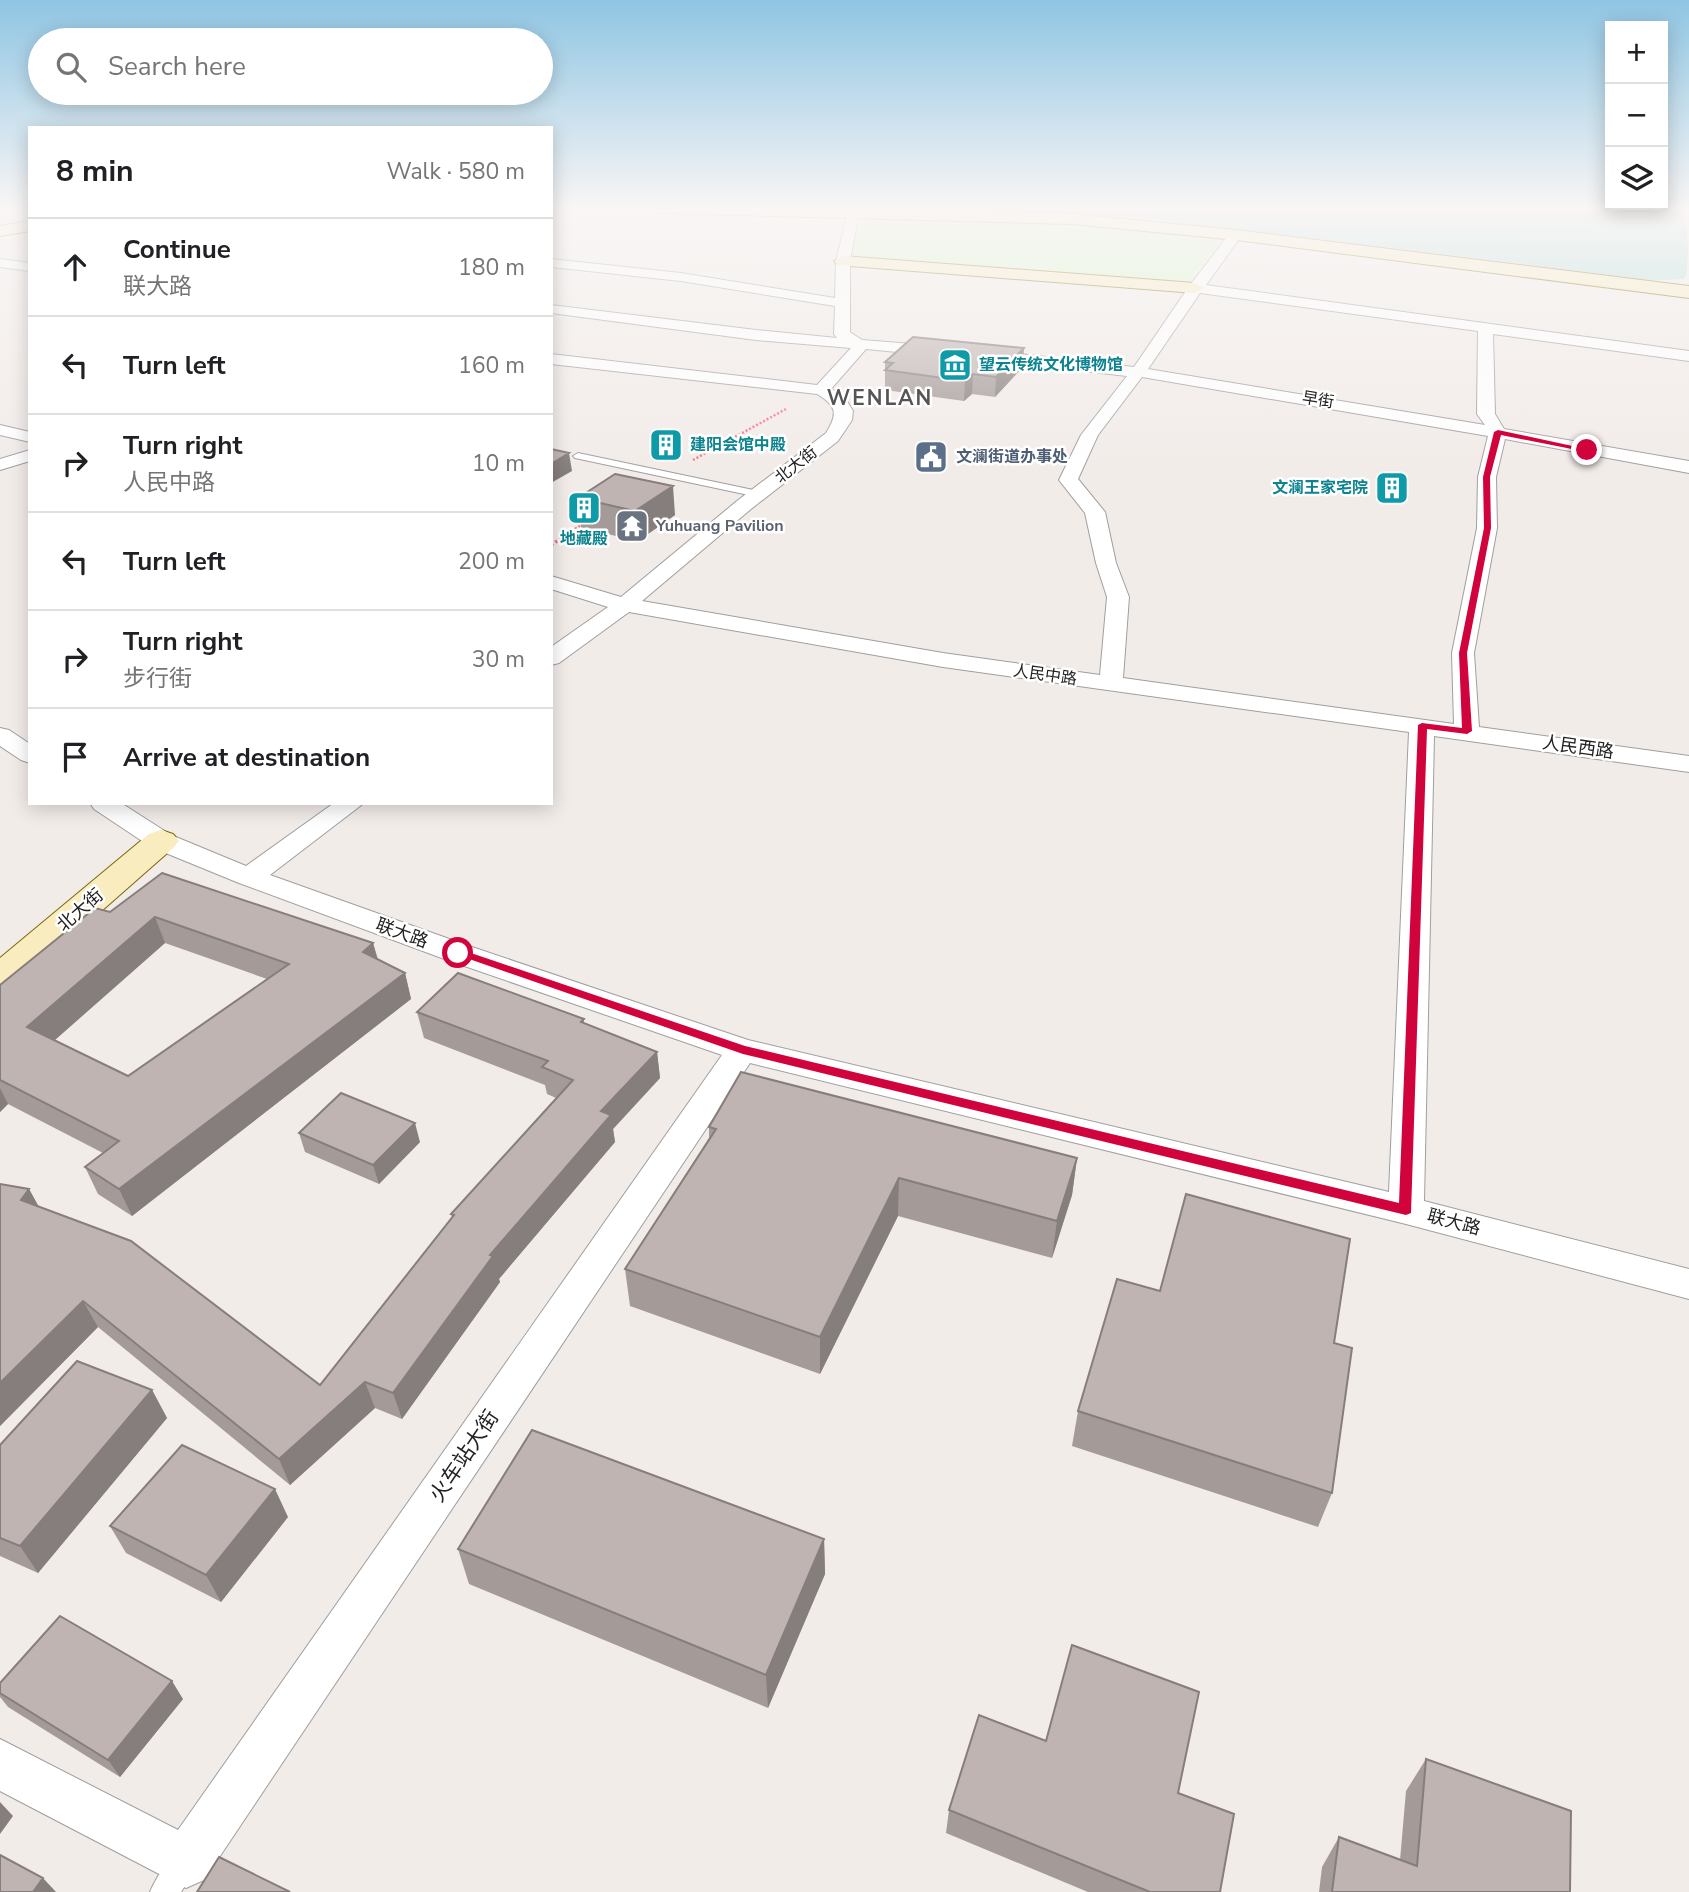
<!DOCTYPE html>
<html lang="en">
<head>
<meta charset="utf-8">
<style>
	:root { --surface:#fff; --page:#f2f2f2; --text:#202124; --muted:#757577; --line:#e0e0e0 }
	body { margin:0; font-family:"Nunito Sans","Noto Sans SC",sans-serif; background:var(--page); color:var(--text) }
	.controls { position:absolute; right:21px; top:21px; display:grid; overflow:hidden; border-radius:0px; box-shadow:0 4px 18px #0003 }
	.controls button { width:63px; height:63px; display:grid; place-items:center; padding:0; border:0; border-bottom:2px solid var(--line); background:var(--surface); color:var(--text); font:35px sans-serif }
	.stop { position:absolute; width:21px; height:21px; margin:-16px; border:5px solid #d1033d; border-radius:50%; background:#fff }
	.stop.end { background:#d1033d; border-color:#fff; box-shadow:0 2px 7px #0008 }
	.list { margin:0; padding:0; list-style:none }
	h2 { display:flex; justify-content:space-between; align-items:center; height:91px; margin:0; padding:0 28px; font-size:30px }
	h2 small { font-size:23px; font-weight:400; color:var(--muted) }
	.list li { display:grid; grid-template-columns:46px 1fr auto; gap:21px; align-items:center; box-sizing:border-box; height:98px; padding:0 28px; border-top:2px solid var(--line) }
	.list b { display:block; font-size:26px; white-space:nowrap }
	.list p { margin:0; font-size:23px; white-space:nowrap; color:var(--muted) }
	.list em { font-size:23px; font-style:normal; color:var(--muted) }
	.icon { flex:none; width:38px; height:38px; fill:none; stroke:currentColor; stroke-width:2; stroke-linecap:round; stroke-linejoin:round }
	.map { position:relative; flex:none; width:1689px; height:1892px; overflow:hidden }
	.search { position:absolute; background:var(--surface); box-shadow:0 4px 18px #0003; left:28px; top:28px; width:525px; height:77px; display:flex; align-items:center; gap:18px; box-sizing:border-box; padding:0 24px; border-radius:38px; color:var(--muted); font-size:26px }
	.panel { position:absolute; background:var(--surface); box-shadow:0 4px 18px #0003; left:28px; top:126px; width:525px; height:679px; border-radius:0px }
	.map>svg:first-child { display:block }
	.park { fill:#d2f9c8 }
	.water { fill:#aadedb }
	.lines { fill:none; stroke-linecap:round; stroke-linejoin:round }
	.lane-casing { stroke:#9f9f9f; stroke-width:2 }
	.street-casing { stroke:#9f9f9f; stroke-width:2 }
	.secondary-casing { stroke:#7b6706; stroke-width:2 }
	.path-far1 { stroke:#f8738b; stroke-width:2.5; stroke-dasharray:2 2; stroke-linecap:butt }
	.path { stroke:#f8738b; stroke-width:3.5; stroke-dasharray:2.5 2.5; stroke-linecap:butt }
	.lane { fill:#fff; fill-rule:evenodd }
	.street { fill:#fff; fill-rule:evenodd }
	.secondary { fill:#f9ecbf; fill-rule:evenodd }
	.wall { fill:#a49b99; fill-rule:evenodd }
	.shaded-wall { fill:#867e7d }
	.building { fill:#bfb4b2; stroke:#867e7d; stroke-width:2; fill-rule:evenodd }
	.route { fill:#d1033d }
	.labels { text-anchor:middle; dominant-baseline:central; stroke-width:5; stroke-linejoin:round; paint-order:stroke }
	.far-culture-label { font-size:16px; font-weight:bold; fill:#0d838f; stroke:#fff; text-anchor:start }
	.far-street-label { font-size:16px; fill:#222; stroke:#fff }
	.far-service-label { font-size:16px; font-weight:bold; fill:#4e5e75; stroke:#fff; text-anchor:start }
	.far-worship-label { font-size:16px; font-weight:bold; fill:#5b616d; stroke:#fff; text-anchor:start }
	.street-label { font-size:18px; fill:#222; stroke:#fff }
	.far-district-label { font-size:21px; font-weight:bold; letter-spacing:2px; fill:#555; stroke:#fff }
	.near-street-label { font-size:21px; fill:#222; stroke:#fff }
</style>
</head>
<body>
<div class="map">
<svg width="1689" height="1892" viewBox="0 0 1689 1892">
	<rect width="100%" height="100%" fill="#f2ece9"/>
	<!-- park -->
	<path class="park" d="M875,216L1051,222L1206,234L1220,241L1190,279L1166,283L862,258L850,254L864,219Z"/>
	<!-- water -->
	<path class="water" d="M935,208H1680C1689,231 1689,251 1686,276L1683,279L1639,281L1517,263L1127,216Z"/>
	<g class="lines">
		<defs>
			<path id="lane" d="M578,453L758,491L763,494L758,497L575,458L573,456Z
				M185,1850L195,1854L199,1864L181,1892H150C157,1876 169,1857 185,1850Z"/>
			<path id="street" d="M849,208L859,211L850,261V332L862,340L938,346L946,351L938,356L866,349L831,389L844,396L853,411L852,420L838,441L751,509L642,601L943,653L1100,675L1107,597L1096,563L1085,513L1059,480L1081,435L1127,376L984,360L976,355L984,350L1134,367L1190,285L1231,232L1236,231L1242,235L1206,285L1689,351V361L1493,334L1495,414L1504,429L1689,461V473L1505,439L1496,477L1497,528L1474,653L1479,727L1689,756V772L1434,736L1424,1201L1689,1269V1299L1406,1224L750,1063L204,1880L186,1888L0,1791V1739L178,1830L722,1055L447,960L239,883L151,847L94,809L90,803H121L171,835L246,866L334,803H364L270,875L469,946L748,1040L1389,1192L1409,732L943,667L629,612L559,663L551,665V647L608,607L551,589V576L621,597L737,501L826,433C838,414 837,406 817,394L551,364V354L817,385L851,348L756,340L551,313V305L756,330L837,338L834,334L835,306L681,281L551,267V259L681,273L835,298L836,261ZM1200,293L1478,331L1477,414L1485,425L1148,369ZM1142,377L1488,436L1478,477L1477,528L1452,653L1454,724L1123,678L1129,597L1116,563L1105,512L1078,479L1098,435Z
				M0,259L30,263V271L0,267Z
				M0,425L30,432V442L0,435Z
				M30,450V461L0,470V459Z
				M0,728L9,730L30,744V763L21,760L0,746Z"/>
			<path id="secondary" d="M651,208H843L1072,214L1236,230L1689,286V298L1236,240L1072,224L659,213Z
				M30,221V231L0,236V226Z
				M843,256L1195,283L1204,288L1195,293L837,265L834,261Z
				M161,830L173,834L179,841L173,848L14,988L0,992V958L149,834Z"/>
		</defs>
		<!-- lane casing -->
		<use href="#lane" class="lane-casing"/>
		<!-- street casing -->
		<use href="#street" class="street-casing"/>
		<!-- secondary casing -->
		<use href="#secondary" class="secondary-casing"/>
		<!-- path-far1 -->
		<path class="path-far1" d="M693,460L786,409
			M575,529L583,524"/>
		<!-- path -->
		<path class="path" d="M551,545L577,528"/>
		<!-- lane -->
		<use href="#lane" class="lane"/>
		<!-- street -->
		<use href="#street" class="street"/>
		<!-- secondary -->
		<use href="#secondary" class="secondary"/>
	</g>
	<!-- wall -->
	<path class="wall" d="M1024,348L1022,368L995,397L972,394L964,401L885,390V362Z
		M578,498L675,515L638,541L581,528Z
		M110,912L373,943L378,959L405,973L411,999L132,1216L98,1194L85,1167L103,1153L8,1104L0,1112V985ZM165,943L267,979L128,1076L55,1040Z
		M417,1012L584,1019V1023L657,1052L660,1078L613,1129L615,1142L499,1279L500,1282L402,1419L375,1408L290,1485L98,1327L0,1426V1184L29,1189L38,1206L320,1385L452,1217L451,1214L556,1098L547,1094L545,1085L424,1038Z
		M709,1127L1077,1158L1072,1195L1052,1258L898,1216L820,1374L630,1306L625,1269L709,1138Z
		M299,1133L420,1142L379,1184L305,1152Z
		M1334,1343L1332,1493L1318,1527L1072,1446L1078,1411Z
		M152,1390L167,1418L38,1573L0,1556V1445Z
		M288,1517L221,1602L126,1553L110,1526Z
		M824,1539L825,1574L768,1708L469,1584L458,1549Z
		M0,1683L183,1699L120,1777L8,1707L0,1697Z
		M1426,1759L1570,1892H1319L1322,1867L1339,1837L1400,1860L1406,1791Z
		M1178,1793L1220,1892H1088L946,1833L949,1810Z"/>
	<!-- shaded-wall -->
	<path class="shaded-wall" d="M1024,348L1022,368L995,397L996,377Z
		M973,374L972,394L964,401L965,381Z
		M569,453L572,471L551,483V464Z
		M673,486L675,515L638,541L635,511Z
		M155,917L165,943L40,1053L27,1027Z
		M373,943L380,969L363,952Z
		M405,973L411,999L132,1216L119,1189Z
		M657,1052L660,1078L613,1129L615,1142L499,1279L500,1282L402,1419L393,1393L490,1255L601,1111Z
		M0,1088L8,1104L0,1112Z
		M415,1123L420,1142L379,1184L373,1165Z
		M1077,1158L1072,1195L1052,1258L1057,1221Z
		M899,1178L898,1216L820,1374V1337Z
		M29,1189L44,1216L21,1200Z
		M83,1301L98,1327L0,1426V1383Z
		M365,1382L375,1408L290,1485L279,1459Z
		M152,1390L167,1418L38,1573L20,1546Z
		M275,1489L288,1517L221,1602L206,1575Z
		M824,1539L825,1574L768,1708L766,1675Z
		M172,1681L183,1699L120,1777L108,1760Z
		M0,1802L13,1816L0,1834Z
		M43,1878L56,1892H33Z"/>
	<!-- building -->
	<path class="building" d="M913,337L1024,348L996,377L973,374L965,381L885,370L893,363L885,362Z
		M551,449L569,453L551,464Z
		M615,474L673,486L635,511L578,498Z
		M162,873L373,943L363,952L405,973L119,1189L85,1167L119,1141L0,1080V985L95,908L110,912ZM155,917L289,964L128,1076L27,1027Z
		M458,973L584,1019L581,1022L657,1052L601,1111L611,1115L490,1255L493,1256L393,1393L365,1382L279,1459L83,1301L0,1383V1184L29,1189L21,1200L131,1241L320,1385L454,1215L451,1214L573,1080L542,1067L548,1061L417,1012Z
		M741,1072L1077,1158L1057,1221L899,1178L820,1337L625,1269L716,1129L709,1127Z
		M341,1093L415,1123L373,1165L299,1133Z
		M1186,1194L1350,1239L1334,1343L1352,1348L1332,1493L1078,1411L1117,1279L1160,1291Z
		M77,1361L152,1390L20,1546L0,1538V1445Z
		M532,1430L824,1539L766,1675L458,1549Z
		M182,1445L275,1489L206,1575L110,1526Z
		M60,1616L172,1681L108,1760L0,1693V1683Z
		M1072,1645L1199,1692L1178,1793L1234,1814L1220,1892H1150L949,1810L979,1715L1046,1741Z
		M1426,1759L1571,1811L1570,1892H1332L1339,1837L1417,1866Z
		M0,1855L43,1878L33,1892H0Z
		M219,1857L290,1892H197Z"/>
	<!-- sky -->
	<linearGradient id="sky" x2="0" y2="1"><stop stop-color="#8fc5e3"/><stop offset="0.44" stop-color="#f9f6f5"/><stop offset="1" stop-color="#f9f6f5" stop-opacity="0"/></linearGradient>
	<rect width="1689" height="473" fill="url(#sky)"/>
	<!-- route -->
	<path class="route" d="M1498,430L1591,450L1587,452L1501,435L1490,477L1491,528L1467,653L1472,731L1467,734L1427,729L1411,1213L1406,1215L743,1054L452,953L462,950L745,1046L1399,1203L1418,725L1422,723L1462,728L1459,653L1484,528L1483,477L1494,432Z"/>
	<!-- icons -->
	<defs>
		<symbol id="museum-square" viewBox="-11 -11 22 22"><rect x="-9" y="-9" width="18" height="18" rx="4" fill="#0f9aa8" stroke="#fff"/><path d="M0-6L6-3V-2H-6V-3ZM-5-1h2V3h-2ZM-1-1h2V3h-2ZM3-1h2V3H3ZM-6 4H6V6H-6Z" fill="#fff"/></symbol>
		<symbol id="building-square" viewBox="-11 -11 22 22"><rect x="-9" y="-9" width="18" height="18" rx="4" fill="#0f9aa8" stroke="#fff"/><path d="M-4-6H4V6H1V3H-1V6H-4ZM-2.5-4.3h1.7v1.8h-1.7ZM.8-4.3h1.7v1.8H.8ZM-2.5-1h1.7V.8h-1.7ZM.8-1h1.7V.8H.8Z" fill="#fff"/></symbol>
		<symbol id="civic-square" viewBox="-11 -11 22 22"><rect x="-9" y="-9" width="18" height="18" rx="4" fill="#5c6f8a" stroke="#fff"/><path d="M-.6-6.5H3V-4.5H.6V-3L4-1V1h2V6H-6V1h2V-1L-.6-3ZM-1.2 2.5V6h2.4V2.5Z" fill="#fff"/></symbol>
		<symbol id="temple-square" viewBox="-11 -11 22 22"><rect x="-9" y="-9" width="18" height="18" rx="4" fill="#6b7280" stroke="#fff"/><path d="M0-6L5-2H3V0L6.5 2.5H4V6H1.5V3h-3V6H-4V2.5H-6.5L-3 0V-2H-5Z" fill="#fff"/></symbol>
	</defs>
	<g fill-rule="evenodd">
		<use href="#museum-square" x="936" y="346" width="38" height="38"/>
		<use href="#building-square" x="647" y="426" width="38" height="38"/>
		<use href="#civic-square" x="912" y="438" width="38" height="38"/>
		<use href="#building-square" x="1373" y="469" width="38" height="38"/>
		<use href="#building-square" x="565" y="489" width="38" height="38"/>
		<use href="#temple-square" x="613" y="507" width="38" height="38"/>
	</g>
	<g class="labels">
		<!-- far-culture labels -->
		<g class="far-culture-label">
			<text x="979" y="365">望云传统文化博物馆</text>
			<text x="690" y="445">建阳会馆中殿</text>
			<text x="1368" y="488" text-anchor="end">文澜王家宅院</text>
			<text x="584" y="539" text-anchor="middle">地藏殿</text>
		</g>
		<!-- far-street labels -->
		<g class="far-street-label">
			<text transform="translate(1318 400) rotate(9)">早街</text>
			<text transform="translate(796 465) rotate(-38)">北大街</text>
			<text transform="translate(1045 675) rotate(8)">人民中路</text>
		</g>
		<!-- far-service labels -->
		<g class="far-service-label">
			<text x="956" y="457">文澜街道办事处</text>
		</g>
		<!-- far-worship labels -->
		<g class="far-worship-label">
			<text x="656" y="526">Yuhuang Pavilion</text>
		</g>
		<!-- street labels -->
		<g class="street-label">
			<text transform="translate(1578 747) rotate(8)">人民西路</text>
			<text transform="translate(80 910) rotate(-41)">北大街</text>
			<text transform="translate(402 933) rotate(20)">联大路</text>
			<text transform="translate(1454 1222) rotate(15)">联大路</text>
		</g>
		<!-- far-district labels -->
		<g class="far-district-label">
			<text x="880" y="398">WENLAN</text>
		</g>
		<!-- near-street labels -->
		<g class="near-street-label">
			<text transform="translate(464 1456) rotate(-56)">火车站大街</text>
		</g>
	</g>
</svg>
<div class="controls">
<button>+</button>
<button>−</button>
<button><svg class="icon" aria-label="layers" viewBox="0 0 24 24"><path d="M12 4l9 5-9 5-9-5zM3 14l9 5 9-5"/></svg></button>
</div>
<div class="stop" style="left:458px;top:953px"></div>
<div class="stop end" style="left:1587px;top:450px"></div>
<div class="search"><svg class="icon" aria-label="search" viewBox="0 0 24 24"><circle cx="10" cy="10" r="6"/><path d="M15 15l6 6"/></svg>Search here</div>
<section class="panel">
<h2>8 min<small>Walk · 580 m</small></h2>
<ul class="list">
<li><svg class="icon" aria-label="ahead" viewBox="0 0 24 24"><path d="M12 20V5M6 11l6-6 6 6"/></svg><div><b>Continue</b><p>联大路</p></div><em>180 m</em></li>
<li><svg class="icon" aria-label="left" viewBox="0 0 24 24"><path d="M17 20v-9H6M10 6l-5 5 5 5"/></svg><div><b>Turn left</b></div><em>160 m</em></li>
<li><svg class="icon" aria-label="right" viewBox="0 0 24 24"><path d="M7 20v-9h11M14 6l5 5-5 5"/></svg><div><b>Turn right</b><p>人民中路</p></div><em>10 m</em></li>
<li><svg class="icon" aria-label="left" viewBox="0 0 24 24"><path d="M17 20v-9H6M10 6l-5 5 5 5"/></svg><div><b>Turn left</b></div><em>200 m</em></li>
<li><svg class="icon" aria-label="right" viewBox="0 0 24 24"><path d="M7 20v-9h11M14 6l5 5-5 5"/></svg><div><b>Turn right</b><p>步行街</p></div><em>30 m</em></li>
<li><svg class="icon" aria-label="arrive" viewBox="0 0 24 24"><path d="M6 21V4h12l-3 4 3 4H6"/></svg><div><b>Arrive at destination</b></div></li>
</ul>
</section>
</div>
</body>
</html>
